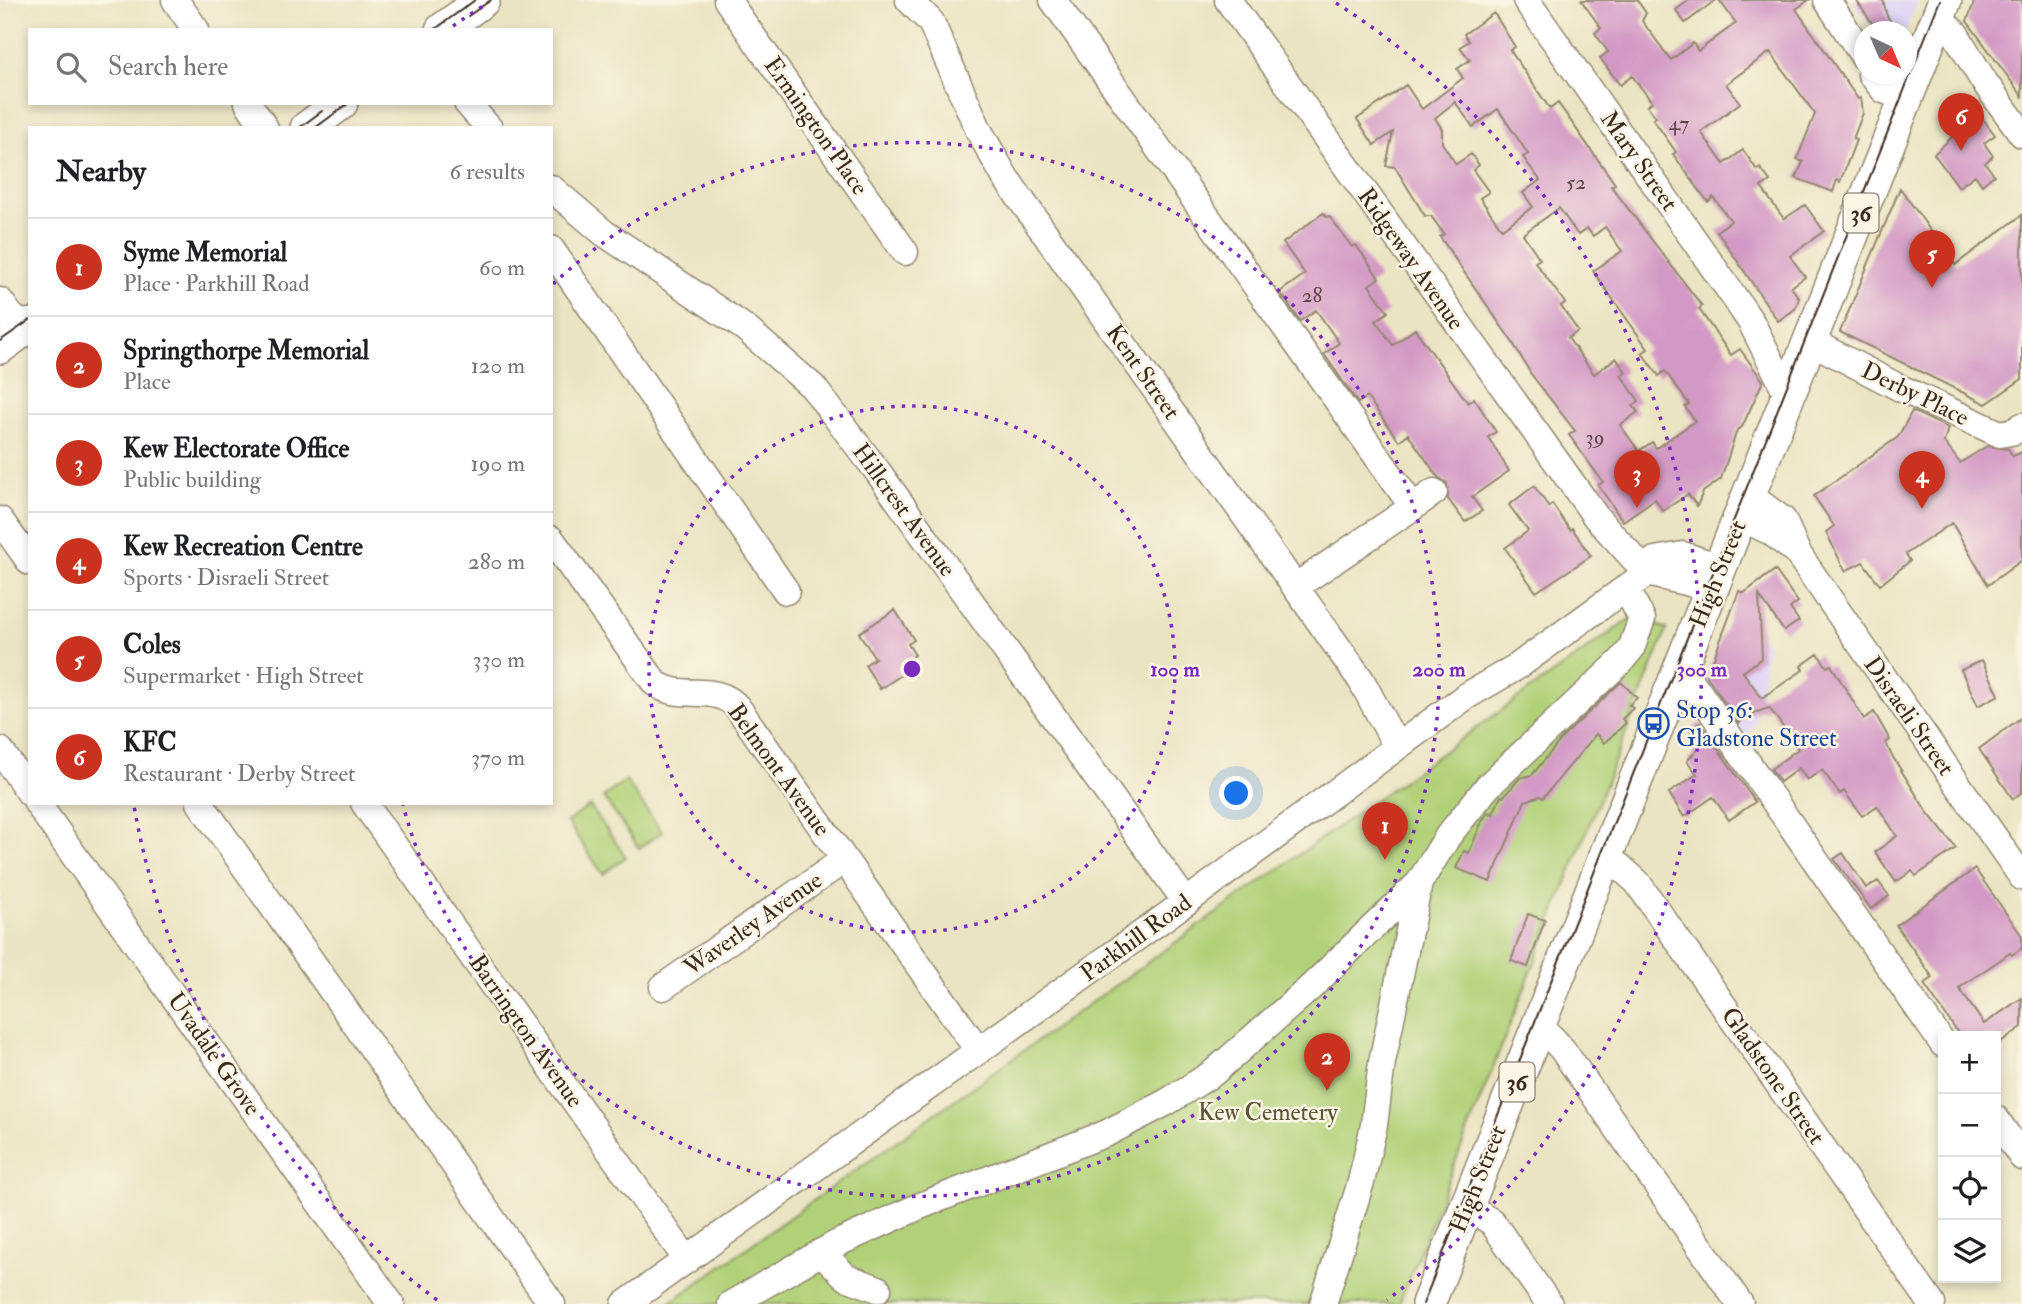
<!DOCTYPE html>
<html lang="en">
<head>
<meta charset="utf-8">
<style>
	:root { --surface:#fff; --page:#f2f2f2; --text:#202124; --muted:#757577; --line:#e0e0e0; --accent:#c8321e }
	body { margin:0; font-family:"IM FELL Double Pica",serif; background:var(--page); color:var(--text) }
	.controls { position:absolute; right:21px; bottom:21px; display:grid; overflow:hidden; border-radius:0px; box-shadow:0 4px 10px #0003 }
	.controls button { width:63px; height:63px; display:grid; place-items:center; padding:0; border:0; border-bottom:2px solid var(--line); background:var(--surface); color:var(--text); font:35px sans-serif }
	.compass { position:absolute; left:1854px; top:21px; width:63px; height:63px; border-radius:50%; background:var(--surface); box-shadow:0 4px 10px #0003; rotate:136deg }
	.you { position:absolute; left:1237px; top:794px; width:24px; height:24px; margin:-18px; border:5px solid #fff; border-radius:50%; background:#1a73e8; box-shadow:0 0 0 10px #1a73e833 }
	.badge { display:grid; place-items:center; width:46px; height:46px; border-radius:50%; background:var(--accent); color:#fff; font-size:23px; font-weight:700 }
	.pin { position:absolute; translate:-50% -58px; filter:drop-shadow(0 2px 4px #0008) }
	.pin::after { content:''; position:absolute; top:37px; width:24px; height:21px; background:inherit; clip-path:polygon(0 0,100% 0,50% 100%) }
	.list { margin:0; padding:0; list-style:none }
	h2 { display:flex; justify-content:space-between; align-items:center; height:91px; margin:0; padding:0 28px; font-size:30px }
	h2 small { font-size:23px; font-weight:400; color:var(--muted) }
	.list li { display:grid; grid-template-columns:46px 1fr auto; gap:21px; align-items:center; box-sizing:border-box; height:98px; padding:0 28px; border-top:2px solid var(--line) }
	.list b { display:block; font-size:26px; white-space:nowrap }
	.list p { margin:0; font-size:23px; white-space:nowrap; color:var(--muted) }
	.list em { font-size:23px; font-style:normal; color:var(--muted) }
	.icon { flex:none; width:38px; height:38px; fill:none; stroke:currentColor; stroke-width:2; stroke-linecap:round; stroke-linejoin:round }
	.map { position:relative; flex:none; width:2022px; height:1304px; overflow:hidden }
	.search { position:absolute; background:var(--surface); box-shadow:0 4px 10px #0003; left:28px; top:28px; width:525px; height:77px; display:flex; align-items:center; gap:18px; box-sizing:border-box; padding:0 24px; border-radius:0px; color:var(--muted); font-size:26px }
	.panel { position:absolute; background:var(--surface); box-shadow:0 4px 10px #0003; left:28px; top:126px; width:525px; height:679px; border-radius:0px }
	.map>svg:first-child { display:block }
	.built { fill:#dfd4f5 }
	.green { fill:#b1d178; stroke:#767e4b; stroke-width:2 }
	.building { fill:#d399c5; fill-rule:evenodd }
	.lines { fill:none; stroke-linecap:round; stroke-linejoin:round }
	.minor-casing { stroke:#938770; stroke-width:29 }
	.major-casing { stroke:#938770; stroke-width:36 }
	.minor { stroke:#fff; stroke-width:26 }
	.major { stroke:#fff; stroke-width:33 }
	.tram { stroke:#3b2a1e; stroke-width:2 }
	.ring { fill:none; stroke:#7b2cbf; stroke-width:3.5; stroke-dasharray:3.5 7 }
	.labels { text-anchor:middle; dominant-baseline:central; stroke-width:5; stroke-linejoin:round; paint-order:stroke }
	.number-label { font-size:21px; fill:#614648 }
	.shield { fill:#fcf5e5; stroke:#75675a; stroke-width:2 }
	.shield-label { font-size:23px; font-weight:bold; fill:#3b2a1e }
	.street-label { font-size:24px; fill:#3b2a1e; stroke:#fcf5e5 }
	.transit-label { font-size:24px; fill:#164399; stroke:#fcf5e5; text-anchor:start }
	.park-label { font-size:24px; fill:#585434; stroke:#fcf5e5 }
	.centre { fill:#7b2cbf; stroke:#fcf5e5; stroke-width:3.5 }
	.ring-label { font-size:21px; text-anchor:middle; font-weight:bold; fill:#7b2cbf; stroke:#fcf5e5; stroke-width:5; stroke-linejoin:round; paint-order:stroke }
</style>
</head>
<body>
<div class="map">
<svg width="2022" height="1304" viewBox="0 0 2022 1304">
	<rect width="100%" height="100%" fill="#fcf5e5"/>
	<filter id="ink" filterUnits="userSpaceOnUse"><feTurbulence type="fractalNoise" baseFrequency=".0143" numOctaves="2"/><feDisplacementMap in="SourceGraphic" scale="14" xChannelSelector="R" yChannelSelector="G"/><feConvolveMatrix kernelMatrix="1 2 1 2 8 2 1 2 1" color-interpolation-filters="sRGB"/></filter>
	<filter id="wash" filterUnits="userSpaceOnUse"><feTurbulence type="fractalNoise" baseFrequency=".00686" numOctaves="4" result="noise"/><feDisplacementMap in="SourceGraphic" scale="28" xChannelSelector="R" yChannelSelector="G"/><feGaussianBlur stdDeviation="1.57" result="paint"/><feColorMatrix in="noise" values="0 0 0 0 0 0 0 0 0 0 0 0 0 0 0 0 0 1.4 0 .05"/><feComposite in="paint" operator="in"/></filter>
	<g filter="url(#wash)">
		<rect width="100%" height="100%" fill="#ebe4c3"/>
		<!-- built -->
		<path class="built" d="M1852,0H1918L1905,32L1874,31Z
			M1727,623L1768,641L1757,720L1735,754L1697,699Z"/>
		<!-- green -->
		<path class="green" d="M1631,618L1642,619L1667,629L1399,1304H668Z
			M626,781L662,832L639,848L603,797Z
			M590,806L626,857L603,874L567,822Z"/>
		<g id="blocks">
			<!-- building -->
			<path class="building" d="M1581,0H1637L1646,13L1642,21L1671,60L1693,43L1698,51L1736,23L1719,0H1809L1796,9L1858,99L1861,98L1863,113L1853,139L1856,140L1840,182L1837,180L1833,192L1796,178L1803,162L1797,159L1815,114L1770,52L1726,84L1740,103L1701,132L1724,164L1743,150L1757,170L1760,168L1770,181L1761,187L1784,219L1805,205L1824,231L1790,256L1805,277L1791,287L1799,298L1795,309L1778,321L1717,231L1731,221L1713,197L1708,202L1673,154L1676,152L1653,119L1656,117L1647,106L1652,102L1632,76L1620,85L1600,58L1608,52L1595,33L1601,28Z
				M1689,0H1716L1685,23L1676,10Z
				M1856,0H1883L1887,16L1898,32H1878Z
				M1975,0H2022V96L1967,21Z
				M1494,13L1515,47L1510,50L1550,109L1558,103L1615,184L1611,186L1702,306L1699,309L1731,355L1740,349L1763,381L1742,427L1737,430L1721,479L1703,492L1697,506L1688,494L1663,511L1655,499L1623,521L1598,485L1603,482L1569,435L1575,431L1531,374L1513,343L1440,237L1444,234L1431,216H1425L1395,167L1386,166L1393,132L1374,145L1357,119L1406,85L1422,109L1463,78L1457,69L1470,60L1460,47L1469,41L1464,34ZM1455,102L1473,127L1498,109L1528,154L1523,157L1540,180L1523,193L1533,207L1502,229L1480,198L1489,192L1473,170L1479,165L1471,154L1456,164L1442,143V129L1435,118ZM1559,208L1578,235L1587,228L1593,236L1605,227L1622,251L1593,271L1648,349L1642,353L1659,376L1665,371L1689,404L1685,407L1695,421L1656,448L1652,442L1639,451L1620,425L1638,412L1633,406L1639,401L1621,375L1626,372L1616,358L1594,374L1568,338L1578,331L1561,306L1565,303L1535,262L1540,259L1523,234Z
				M1980,115L1995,135L1984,143L1993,156L1985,163L1994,175L1982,185L1975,175L1959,187L1934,154L1953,136L1947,128L1959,118L1965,126Z
				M1900,188L1955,265L2022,215V379L1986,404L1840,332Z
				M1323,213L1327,217L1329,216L1352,247L1356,245L1379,278L1369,285L1388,312L1376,321L1393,345L1415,329L1468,403L1474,398L1496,432L1488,437L1509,471L1472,497L1482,511L1465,522L1448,499L1447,483L1438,477L1408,434L1399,441L1367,397L1358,403L1324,354L1339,343L1316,310L1300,321L1280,292L1305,274L1283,243Z
				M1912,411L1948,428L1944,442L1960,463L1987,446L2008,449L2013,456L2022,452V560L1988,585L1952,523L1906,554L1910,561L1880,585L1863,562L1845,571L1826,532L1834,526L1814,496L1898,437Z
				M1534,486L1549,507L1552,504L1570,530L1572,528L1591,556L1536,592L1505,548L1528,531L1509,505Z
				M1775,570L1798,602L1790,608L1799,621L1784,631L1759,595L1762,658L1743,672L1762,698L1803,670L1801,666L1818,654L1827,667L1831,665L1864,719L1874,712L1890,740L1886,743L1891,754L1927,812L1956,848L1916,876L1912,871L1896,882L1875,852L1897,836L1877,806L1862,816L1844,791L1840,794L1822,770L1807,780L1799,768L1780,782L1771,769L1798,749L1779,721L1769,708L1742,717L1739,724L1707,676L1739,591L1744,593Z
				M895,610L914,640L908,644L915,655L898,666L903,674L880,689L865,665L875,658L859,633Z
				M1982,660L1999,695L1978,706L1961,670Z
				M1621,682L1637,698L1629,705L1633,708L1622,719L1626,723L1604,743L1596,734L1543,798L1540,796L1525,801L1490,882L1456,868L1464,851L1469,853L1482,821L1488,812L1493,814L1501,796L1503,797L1520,778L1532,775L1563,737Z
				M2022,717V792L2013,799L1979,749Z
				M1700,723L1755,802L1729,820L1713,797L1684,817L1669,793L1697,774L1687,761L1701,745L1690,730Z
				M1843,853L1866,888L1878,881L1889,896L1871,909L1834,859Z
				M1975,869L2022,936V948L2012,955L2010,953L1959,988L1984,1024L2022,998V1027L1996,1045V1036H1960L1924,984L1933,978L1896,925Z
				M1528,914L1545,920L1528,967L1511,961Z"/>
		</g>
	</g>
	<g filter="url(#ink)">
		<use href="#blocks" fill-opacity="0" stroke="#938770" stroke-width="2"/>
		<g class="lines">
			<defs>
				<path id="minor" d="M175,0L196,30
					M727,0L905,252
					M909,0L931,22L979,131L1005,177L1361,680L1397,747
					M1053,0L1413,507L1295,587
					M1228,0L1596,517L1647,573
					M1526,0L1732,294L1751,322L1788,395
					M1827,0L1864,57
					M1938,17L1955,33L1983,80L2022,134
					M1871,74L1884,90L1906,98
					M248,103L265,128
					M467,103L489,128
					M551,188L604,233L745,328L813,387L878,472L1186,902
					M551,249L786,591
					M0,301L11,316L30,330
					M1810,341L1902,389L2000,434L2015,431L2022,426
					M1749,495L1783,520L1798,554L2022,877
					M1413,507L1434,492
					M1740,517L1771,532L1794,550
					M0,520L30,562
					M551,539L655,683C682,703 715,681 738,708L978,1050
					M1647,573L1712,588
					M1681,667L1943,1044
					M0,750L30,793
					M37,803L391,1304
					M200,803L552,1304
					M364,803L687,1260
					M1604,859L1619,866L1637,882L1932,1304
					M663,987L844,860
					M1537,1030L1551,1037L1562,1049L1740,1304
					M1996,1119L2022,1157
					M1467,1207L1492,1222L1549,1304
					M821,1252L846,1277L878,1289
					M625,1304L1186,902L1465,697L1518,666L1647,573L1655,560L1683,555L1720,567
					M731,1304L836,1244L920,1206L1107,1133L1167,1102L1213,1073L1311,987L1419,883L1448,836L1488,786L1621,661L1631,649L1642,619L1626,588
					M1323,1304L1361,1182L1374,1125L1382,1062L1419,883"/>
				<path id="major" d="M442,30L483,0
					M307,128L341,103
					M0,347L30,325
					M1428,1304L1945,0"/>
			</defs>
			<!-- minor casing -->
			<use href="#minor" class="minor-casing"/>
			<!-- major casing -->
			<use href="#major" class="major-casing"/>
			<!-- minor -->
			<use href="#minor" class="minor"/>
			<!-- major -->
			<use href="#major" class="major"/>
			<!-- tram -->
			<path class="tram" d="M468,16L491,0
				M434,30L475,0
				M299,128L322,111
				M315,128L349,103
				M0,341L30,320
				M1423,1304L1940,0"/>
		</g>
	</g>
	<!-- distance rings -->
	<g class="ring">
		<circle cx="912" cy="669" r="263"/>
		<path d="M553 284A527 527 0 1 1 403 805"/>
		<path d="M437 1300A790 790 0 0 1 134 806M453 26A790 790 0 0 1 488 3M1336 3A790 790 0 0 1 1387 1300"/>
	</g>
	<!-- icons -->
	<defs>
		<symbol id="bus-ring" viewBox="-11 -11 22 22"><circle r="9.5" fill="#fcf5e5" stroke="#1a4fb4" stroke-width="1.5"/><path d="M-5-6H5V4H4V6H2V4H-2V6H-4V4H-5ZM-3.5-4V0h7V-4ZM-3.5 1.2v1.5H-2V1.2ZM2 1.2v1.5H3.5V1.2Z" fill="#1a4fb4"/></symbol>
	</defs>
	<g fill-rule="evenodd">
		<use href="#bus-ring" x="1636" y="706" width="35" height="35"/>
	</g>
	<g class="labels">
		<!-- number labels -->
		<g class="number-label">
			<text x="1679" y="123">47</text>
			<text x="1576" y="182">52</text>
			<text x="1312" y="295">28</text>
			<text x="1595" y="437">39</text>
		</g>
		<!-- shield labels -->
		<g class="shield">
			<rect x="1843.5" y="193.5" width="35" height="39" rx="5"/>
			<rect x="1499.5" y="1062.5" width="35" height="39" rx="5"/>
		</g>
		<g class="shield-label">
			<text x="1861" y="213">36</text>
			<text x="1517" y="1082">36</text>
		</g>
		<!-- street labels -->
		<g class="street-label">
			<text transform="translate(816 126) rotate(55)">Ermington Place</text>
			<text transform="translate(1639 161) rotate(55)">Mary Street</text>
			<text transform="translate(1411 259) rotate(55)">Ridgeway Avenue</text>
			<text transform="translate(1143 372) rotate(55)">Kent Street</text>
			<text transform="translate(1915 394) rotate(26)">Derby Place</text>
			<text transform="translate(904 510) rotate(54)">Hillcrest Avenue</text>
			<text transform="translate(1718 574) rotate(-68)">High Street</text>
			<text transform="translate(1909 716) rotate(55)">Disraeli Street</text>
			<text transform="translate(779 770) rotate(54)">Belmont Avenue</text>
			<text transform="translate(753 924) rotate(-35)">Waverley Avenue</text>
			<text transform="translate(1136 938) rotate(-36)">Parkhill Road</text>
			<text transform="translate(526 1031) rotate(55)">Barrington Avenue</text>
			<text transform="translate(214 1054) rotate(55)">Uvadale Grove</text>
			<text transform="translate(1773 1076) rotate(55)">Gladstone Street</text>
			<text transform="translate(1478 1179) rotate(-68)">High Street</text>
		</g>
		<!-- transit labels -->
		<g class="transit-label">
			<text x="1676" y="710">Stop 36:<tspan x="1676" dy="28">Gladstone Street</tspan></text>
		</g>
		<!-- park labels -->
		<g class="park-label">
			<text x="1268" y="1112">Kew Cemetery</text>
		</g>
	</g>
	<circle cx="912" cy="669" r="10" class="centre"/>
	<g class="ring-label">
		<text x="1175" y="676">100 m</text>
		<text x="1439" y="676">200 m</text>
		<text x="1702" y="676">300 m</text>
	</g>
</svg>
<div class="controls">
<button>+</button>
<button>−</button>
<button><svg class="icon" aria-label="locate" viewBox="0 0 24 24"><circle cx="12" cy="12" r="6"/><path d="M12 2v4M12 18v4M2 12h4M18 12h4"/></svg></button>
<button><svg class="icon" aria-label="layers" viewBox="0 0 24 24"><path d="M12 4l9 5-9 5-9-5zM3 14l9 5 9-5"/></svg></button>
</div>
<svg class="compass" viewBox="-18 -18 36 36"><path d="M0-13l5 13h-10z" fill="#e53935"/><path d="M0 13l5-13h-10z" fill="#757577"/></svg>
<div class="you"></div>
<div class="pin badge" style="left:1385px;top:860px">1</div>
<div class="pin badge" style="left:1327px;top:1091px">2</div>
<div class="pin badge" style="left:1637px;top:508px">3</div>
<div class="pin badge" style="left:1922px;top:509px">4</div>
<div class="pin badge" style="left:1932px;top:288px">5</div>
<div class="pin badge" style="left:1961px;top:151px">6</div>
<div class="search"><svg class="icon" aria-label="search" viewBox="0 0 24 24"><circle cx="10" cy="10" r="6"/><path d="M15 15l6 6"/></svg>Search here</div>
<section class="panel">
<h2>Nearby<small>6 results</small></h2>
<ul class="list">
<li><span class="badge">1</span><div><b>Syme Memorial</b><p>Place · Parkhill Road</p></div><em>60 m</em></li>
<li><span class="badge">2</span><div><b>Springthorpe Memorial</b><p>Place</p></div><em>120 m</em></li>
<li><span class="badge">3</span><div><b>Kew Electorate Office</b><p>Public building</p></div><em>190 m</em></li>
<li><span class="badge">4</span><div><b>Kew Recreation Centre</b><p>Sports · Disraeli Street</p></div><em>280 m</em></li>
<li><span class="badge">5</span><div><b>Coles</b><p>Supermarket · High Street</p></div><em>330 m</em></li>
<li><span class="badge">6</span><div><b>KFC</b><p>Restaurant · Derby Street</p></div><em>370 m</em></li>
</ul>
</section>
</div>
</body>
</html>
